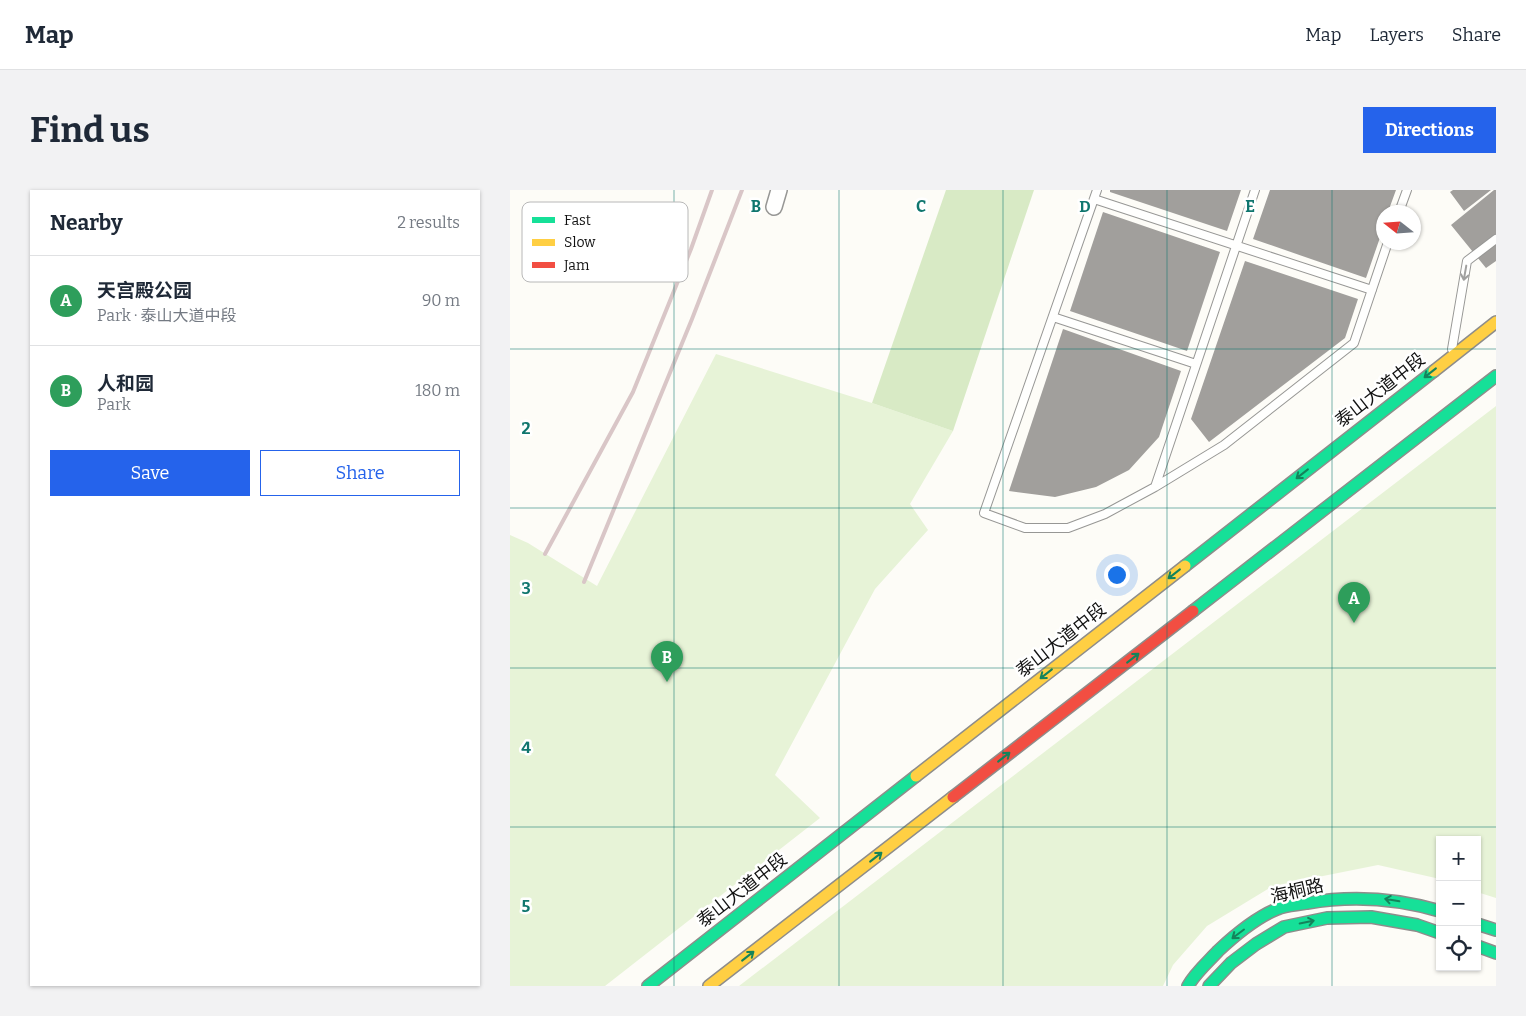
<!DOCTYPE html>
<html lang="en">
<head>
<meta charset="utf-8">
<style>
	:root { --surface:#fff; --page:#f2f2f3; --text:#1f2937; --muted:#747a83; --line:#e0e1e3; --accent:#2563eb }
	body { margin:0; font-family:Bitter,"Noto Sans SC",serif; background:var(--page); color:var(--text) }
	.controls { position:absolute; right:15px; bottom:15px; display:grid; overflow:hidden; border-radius:0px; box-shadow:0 1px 4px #0004 }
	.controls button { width:45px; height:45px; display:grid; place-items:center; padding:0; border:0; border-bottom:1px solid var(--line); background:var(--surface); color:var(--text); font:25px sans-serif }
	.compass { position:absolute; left:866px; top:15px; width:45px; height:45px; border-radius:50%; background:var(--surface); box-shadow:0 1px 4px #0004; rotate:287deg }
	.you { position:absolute; left:606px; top:384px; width:18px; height:18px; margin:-12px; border:4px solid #fff; border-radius:50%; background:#1a73e8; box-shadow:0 0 0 8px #1a73e833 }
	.badge { display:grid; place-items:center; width:32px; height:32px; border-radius:50%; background:var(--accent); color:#fff; font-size:16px; font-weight:700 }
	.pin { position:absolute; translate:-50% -41px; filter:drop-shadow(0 1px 2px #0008) }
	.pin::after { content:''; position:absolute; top:26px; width:18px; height:15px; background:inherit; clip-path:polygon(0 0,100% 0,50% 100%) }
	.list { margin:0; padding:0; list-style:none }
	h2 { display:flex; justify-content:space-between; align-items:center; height:65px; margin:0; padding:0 20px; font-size:21px }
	h2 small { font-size:16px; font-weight:400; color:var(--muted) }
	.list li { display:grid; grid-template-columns:32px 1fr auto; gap:15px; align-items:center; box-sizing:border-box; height:90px; padding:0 20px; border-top:1px solid var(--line) }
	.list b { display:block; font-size:19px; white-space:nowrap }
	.list p { margin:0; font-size:16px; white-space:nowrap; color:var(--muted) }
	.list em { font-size:16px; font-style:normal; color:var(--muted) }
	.actions { display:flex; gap:10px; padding:15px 20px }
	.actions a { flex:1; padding:11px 0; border:1px solid var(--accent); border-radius:0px; text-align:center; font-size:18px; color:var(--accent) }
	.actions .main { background:var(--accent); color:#fff }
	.icon { flex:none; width:28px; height:28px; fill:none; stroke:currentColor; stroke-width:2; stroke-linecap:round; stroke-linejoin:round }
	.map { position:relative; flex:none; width:986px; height:796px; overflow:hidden; border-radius:0px }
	header { display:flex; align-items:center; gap:30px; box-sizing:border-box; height:70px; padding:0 25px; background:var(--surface); border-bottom:1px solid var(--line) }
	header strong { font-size:24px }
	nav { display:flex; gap:28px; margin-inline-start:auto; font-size:18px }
	.intro { display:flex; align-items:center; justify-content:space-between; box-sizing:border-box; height:120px; padding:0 30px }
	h1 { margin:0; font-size:35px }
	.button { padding:12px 22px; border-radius:0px; background:var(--accent); color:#fff; font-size:18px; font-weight:700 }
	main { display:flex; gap:30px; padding:0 30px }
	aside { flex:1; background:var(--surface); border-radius:0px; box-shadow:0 1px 4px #0004 }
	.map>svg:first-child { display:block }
	.green { fill:#e7f3d7 }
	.forest { fill:#d8eac5 }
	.building { fill:#a19f9c }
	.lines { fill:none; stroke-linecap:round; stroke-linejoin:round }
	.lane-casing { stroke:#979795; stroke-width:10 }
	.street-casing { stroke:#979795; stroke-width:18 }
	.fast-casing { stroke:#8e8d8b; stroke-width:14 }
	.slow-casing { stroke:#8e8d8b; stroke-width:14 }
	.jam-casing { stroke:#8e8d8b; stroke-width:14 }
	.lane { stroke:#fffffe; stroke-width:8 }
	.street { stroke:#fffffe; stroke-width:15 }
	.fast { stroke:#16e098; stroke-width:11 }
	.slow { stroke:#ffcf43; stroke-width:11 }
	.jam { stroke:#f24e42; stroke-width:11 }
	.rail { stroke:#d9c6c7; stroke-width:4 }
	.oneway { stroke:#a0a09f }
	.oneway2 { stroke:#14835b }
	.grid { fill:none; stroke:#0f766e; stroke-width:1; stroke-opacity:0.55 }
	.labels { text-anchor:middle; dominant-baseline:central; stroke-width:5; stroke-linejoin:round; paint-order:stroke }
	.street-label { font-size:18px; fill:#111; stroke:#fff }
	.key { fill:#fff; stroke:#b8b8b8; stroke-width:1 }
	.key-label { font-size:14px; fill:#111 }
	.grid-label { font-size:16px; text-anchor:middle; font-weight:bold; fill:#0f766e; stroke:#fff; stroke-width:5; stroke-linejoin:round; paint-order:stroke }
</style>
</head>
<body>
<header>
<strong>Map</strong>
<nav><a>Map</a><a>Layers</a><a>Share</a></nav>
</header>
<div class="intro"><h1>Find us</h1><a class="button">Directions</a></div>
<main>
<aside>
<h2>Nearby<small>2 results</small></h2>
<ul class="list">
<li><span class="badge" style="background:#2e9e5b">A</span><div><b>天宫殿公园</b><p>Park · 泰山大道中段</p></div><em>90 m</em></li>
<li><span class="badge" style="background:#2e9e5b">B</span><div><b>人和园</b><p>Park</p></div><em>180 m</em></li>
</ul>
<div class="actions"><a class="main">Save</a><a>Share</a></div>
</aside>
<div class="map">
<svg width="986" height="796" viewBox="0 0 986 796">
	<rect width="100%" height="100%" fill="#fdfcf7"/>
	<!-- green -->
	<path class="green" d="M206,164L362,213L443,241L400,314L418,340L365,399L265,585L310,628L95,796H0V345L18,353L87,396Z
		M986,216V708L967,702V650H930V689L868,675L763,696L697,736L663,775L653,796H229Z"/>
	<!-- forest -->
	<path class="forest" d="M436,0H524L443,241L362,213Z"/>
	<!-- building -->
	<path class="building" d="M600,0H731L717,41L600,2Z
		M760,0H886L878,22H874V36L856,88L743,49Z
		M943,0H981L954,21L940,2Z
		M984,0H986V71L976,78L941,35Z
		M593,22L710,62L677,161L560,121Z
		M735,71L848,109L835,148L699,252L681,229Z
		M553,139L671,181L649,247L619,280L586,297L545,307L499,301Z"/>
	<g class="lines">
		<defs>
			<path id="lane" d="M587,0L474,323L515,338H558L595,324L645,297L714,255L844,153L878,52
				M584,9L862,100
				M889,22L897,0
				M543,127L686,174
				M942,159L957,71L986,49
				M645,297L745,0"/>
			<path id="street" d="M264,17L269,0"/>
			<path id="fast" d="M675,376L924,181
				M683,421L986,186
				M967,734L986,740
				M967,756L986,763
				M138,796L406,586
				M678,796C685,783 698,772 708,761C725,745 745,728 767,719C776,715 787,715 797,713C843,705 886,708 930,721
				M699,796L721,773L746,754L774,737L817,728L861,727L907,735L930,743"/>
			<path id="slow" d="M924,181L986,132
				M406,586L675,376
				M199,796L443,607"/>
			<path id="jam" d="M443,607L683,421"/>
		</defs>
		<!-- lane casing -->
		<use href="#lane" class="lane-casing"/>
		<!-- street casing -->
		<use href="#street" class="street-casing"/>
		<!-- fast casing -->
		<use href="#fast" class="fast-casing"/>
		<!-- slow casing -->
		<use href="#slow" class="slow-casing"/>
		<!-- jam casing -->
		<use href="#jam" class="jam-casing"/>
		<!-- lane -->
		<use href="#lane" class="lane"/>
		<!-- street -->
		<use href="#street" class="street"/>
		<!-- fast -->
		<use href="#fast" class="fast"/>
		<!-- slow -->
		<use href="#slow" class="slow"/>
		<!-- jam -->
		<use href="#jam" class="jam"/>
		<!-- rail -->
		<path class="rail" d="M35,364L123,202L181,59L202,0
			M74,392L182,129L232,0"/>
	</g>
	<!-- one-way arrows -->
	<defs><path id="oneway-shaft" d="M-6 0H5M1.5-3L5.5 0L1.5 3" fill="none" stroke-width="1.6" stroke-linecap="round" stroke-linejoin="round" transform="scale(1.25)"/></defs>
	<use class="oneway" href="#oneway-shaft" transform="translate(955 83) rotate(100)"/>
	<g class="oneway2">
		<use href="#oneway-shaft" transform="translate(920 183) rotate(142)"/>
		<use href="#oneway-shaft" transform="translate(792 284) rotate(142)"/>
		<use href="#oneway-shaft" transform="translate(664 384) rotate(142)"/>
		<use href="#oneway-shaft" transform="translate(623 468) rotate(-38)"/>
		<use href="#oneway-shaft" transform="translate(536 484) rotate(142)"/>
		<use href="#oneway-shaft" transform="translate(494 567) rotate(-38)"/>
		<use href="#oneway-shaft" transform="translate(366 667) rotate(-38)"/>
		<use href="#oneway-shaft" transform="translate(882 710) rotate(-170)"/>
		<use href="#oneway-shaft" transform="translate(797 732) rotate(-12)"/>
		<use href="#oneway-shaft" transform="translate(728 744) rotate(143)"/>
		<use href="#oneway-shaft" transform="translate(238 766) rotate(-38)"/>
	</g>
	<!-- grid -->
	<path class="grid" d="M164,0V796M329,0V796M493,0V796M657,0V796M822,0V796M0,159H986M0,318H986M0,478H986M0,637H986"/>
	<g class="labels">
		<!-- street labels -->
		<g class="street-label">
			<text transform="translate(870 200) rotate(-38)">泰山大道中段</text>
			<text transform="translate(551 450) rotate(-38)">泰山大道中段</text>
			<text transform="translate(232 700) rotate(-38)">泰山大道中段</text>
			<text transform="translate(787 701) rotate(-13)">海桐路</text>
		</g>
	</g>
	<!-- legend -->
	<rect x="12" y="12" width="166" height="80" rx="8" class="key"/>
	<rect x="22" y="27" width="23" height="6" fill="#16e098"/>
	<rect x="22" y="49" width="23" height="7" fill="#ffcf43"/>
	<rect x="22" y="72" width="23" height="6" fill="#f24e42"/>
	<g class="key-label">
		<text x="54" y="35">Fast</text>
		<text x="54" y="57">Slow</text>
		<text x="54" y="80">Jam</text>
	</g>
	<g class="grid-label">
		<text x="246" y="22">B</text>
		<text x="411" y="22">C</text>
		<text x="575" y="22">D</text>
		<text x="740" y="22">E</text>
		<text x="16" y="244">2</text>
		<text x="16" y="404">3</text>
		<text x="16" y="563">4</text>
		<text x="16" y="722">5</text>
	</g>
</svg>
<div class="controls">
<button>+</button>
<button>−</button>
<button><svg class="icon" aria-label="locate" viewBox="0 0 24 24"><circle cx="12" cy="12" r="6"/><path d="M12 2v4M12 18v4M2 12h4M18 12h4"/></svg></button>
</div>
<svg class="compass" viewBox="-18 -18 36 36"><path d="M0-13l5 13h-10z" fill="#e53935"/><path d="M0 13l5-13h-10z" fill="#747a83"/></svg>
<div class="you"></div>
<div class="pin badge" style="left:844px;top:433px;background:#2e9e5b">A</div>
<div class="pin badge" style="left:157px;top:492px;background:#2e9e5b">B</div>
</div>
</main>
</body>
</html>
